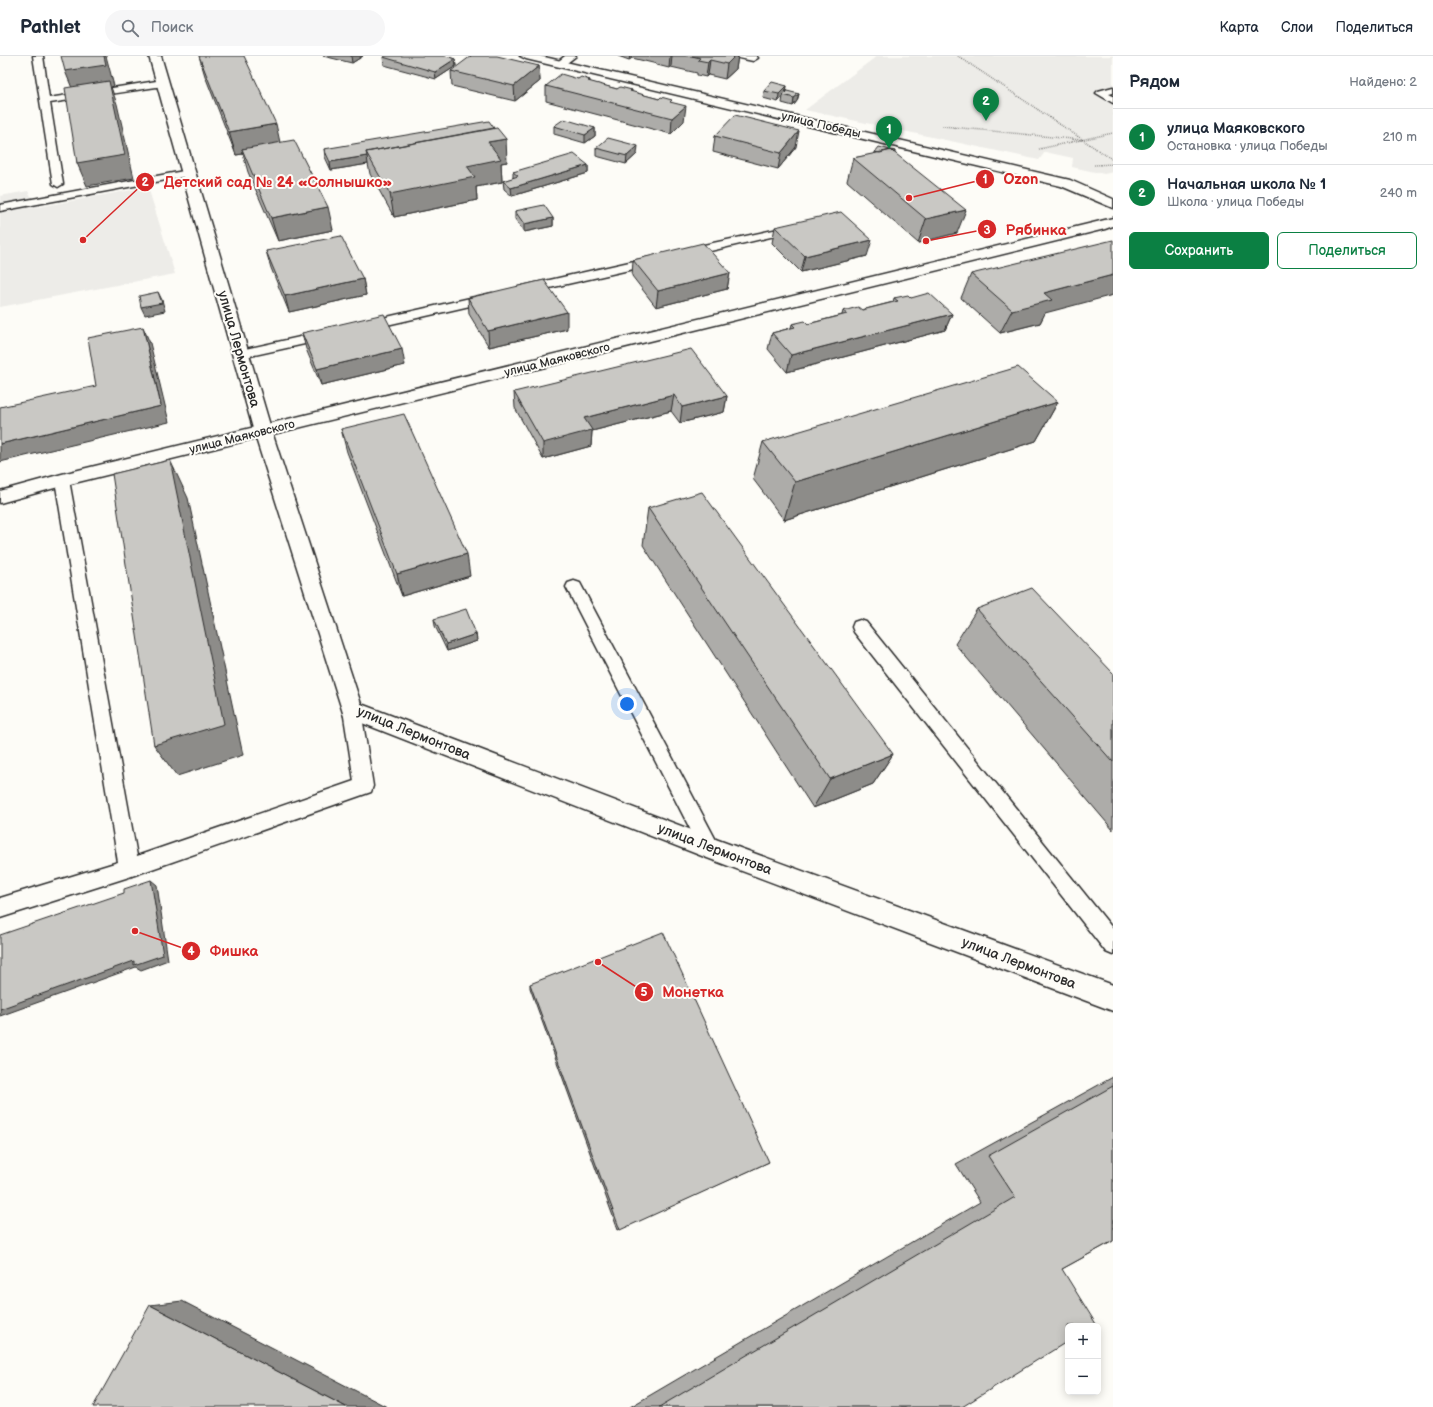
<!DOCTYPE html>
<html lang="ru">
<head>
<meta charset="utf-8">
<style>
	:root { --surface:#fff; --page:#f6f6f7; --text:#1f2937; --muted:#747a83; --line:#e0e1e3; --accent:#0b8043 }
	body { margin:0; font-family:"Balsamiq Sans",sans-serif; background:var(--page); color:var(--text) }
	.controls { position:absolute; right:12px; bottom:12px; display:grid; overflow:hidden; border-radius:6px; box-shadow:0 2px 10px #0003 }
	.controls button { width:36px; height:36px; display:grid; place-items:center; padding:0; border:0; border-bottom:1px solid var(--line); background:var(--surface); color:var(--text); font:20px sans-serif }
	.you { position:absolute; left:627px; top:648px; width:14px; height:14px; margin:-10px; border:3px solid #fff; border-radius:50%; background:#1a73e8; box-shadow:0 0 0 6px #1a73e833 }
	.badge { display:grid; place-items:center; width:26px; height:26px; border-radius:50%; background:var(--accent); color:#fff; font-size:13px; font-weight:700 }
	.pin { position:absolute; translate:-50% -33px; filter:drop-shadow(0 1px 2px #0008) }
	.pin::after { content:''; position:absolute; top:21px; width:14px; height:12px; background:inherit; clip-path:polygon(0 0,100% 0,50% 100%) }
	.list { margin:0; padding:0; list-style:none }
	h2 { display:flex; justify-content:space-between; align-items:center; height:52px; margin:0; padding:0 16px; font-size:17px }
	h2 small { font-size:13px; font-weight:400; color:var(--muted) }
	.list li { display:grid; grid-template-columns:26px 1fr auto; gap:12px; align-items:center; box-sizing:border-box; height:56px; padding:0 16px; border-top:1px solid var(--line) }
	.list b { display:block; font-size:15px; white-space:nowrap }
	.list p { margin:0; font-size:13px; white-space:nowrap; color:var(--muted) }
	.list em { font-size:13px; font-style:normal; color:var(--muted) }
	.actions { display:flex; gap:8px; padding:12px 16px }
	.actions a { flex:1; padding:9px 0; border:1px solid var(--accent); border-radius:6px; text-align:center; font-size:14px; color:var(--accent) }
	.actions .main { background:var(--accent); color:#fff }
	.icon { flex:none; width:22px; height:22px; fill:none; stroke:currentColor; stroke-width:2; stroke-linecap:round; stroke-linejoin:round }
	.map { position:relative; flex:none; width:1113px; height:1351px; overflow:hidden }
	header { display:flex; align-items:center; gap:24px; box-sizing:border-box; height:56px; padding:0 20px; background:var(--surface); border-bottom:1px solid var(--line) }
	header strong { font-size:19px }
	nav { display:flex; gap:22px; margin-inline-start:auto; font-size:14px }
	.search { width:280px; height:36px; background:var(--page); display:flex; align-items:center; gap:10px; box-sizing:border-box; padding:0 14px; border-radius:22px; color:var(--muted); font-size:15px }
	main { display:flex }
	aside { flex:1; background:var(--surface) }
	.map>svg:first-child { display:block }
	.built { fill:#edece8 }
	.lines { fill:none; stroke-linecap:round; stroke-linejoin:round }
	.service-casing { stroke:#2b2b2b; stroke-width:3 }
	.minor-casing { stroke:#2b2b2b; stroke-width:3 }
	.tertiary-casing { stroke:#2b2b2b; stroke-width:3 }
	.primary-casing { stroke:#2b2b2b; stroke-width:3 }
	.path { stroke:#2b2b2b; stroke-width:1.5; stroke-dasharray:0.5 1.5; stroke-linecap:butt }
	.service { fill:#fdfcf7; fill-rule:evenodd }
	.minor { fill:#fdfcf7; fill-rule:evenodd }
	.tertiary { fill:#fdfcf7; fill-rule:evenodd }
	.primary { fill:#fdfcf7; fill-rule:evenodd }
	.wall { fill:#adaca9; stroke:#2b2b2b }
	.shaded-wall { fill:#8d8c89; stroke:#2b2b2b }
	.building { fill:#c9c8c4; stroke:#2b2b2b }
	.labels { text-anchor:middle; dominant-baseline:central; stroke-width:4; stroke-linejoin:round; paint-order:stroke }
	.far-street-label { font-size:12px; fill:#2b2b2b; stroke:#fdfcf7 }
	.street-label { font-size:14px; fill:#2b2b2b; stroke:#fdfcf7 }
	.leader { fill:none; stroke:#d62828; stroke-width:1.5 }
	.callout-dot { fill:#d62828; stroke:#fdfcf7; stroke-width:1.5 }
	.mark-label { font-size:12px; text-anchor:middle; font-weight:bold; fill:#fff }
	.callout-label { font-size:15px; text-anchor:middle; font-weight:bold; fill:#d62828; stroke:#fdfcf7; stroke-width:4; stroke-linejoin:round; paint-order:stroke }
</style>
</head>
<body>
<header>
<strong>Pathlet</strong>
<div class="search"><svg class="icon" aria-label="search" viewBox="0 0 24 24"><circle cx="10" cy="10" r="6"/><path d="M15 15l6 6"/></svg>Поиск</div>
<nav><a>Карта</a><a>Слои</a><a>Поделиться</a></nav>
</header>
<main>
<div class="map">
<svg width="1113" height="1351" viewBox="0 0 1113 1351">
	<rect width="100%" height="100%" fill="#fdfcf7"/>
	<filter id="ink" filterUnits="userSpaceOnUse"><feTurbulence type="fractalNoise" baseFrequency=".025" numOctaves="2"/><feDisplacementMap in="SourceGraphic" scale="8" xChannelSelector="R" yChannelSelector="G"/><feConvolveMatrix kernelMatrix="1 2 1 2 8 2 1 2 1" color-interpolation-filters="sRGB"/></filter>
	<g filter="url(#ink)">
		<!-- built -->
		<path class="built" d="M877,0H1113V116L1104,118L1072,111L1073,102L1045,96L1039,104L805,54Z
			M148,131L175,218L0,251V140L28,135L37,151Z"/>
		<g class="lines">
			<defs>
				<path id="service" d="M33,0H43L49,42L163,24L168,27L163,30L50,47L63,128L58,131L53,128Z
					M565,0H576L563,10H557L555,8Z
					M737,0H756L758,2L753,5L739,2Z
					M1113,31V37L1109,38L1113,40V47L1096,37L1098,35Z
					M189,114L193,115L194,117L193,119L0,155V149Z
					M792,170L796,171L798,173L796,175L685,201L681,199L679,197L681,195L685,193Z
					M656,200L660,201L662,204L660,207L523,238L519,237L517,234L519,231L523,230Z
					M492,237L496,238L498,241L496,244L365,274L361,273L359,270L361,267L365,266Z
					M327,275L332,276L333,279L332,282L241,302L236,301L234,298L236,295L241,294Z
					M62,419L67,420L69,424L137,800L354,725L343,654L346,649L352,647L358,649L361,654L373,730L371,736L129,821L0,862V842L118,806L55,424L57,420Z
					M574,525L580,527L717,786L720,792L717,798L710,801L703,798L566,531L568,527Z
					M860,564L866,566L1113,873V899L1106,896L854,576L852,571L854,566Z"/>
				<path id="minor" d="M149,0H161L272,376L361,648L710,781L1113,929V955L702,800L344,660L254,376Z"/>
				<path id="tertiary" d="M1113,162V170L1105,173L62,430L0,447V435L62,418Z"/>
				<path id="primary" d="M520,0H540L1070,124L1113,143V152L1061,130L526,3Z"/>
			</defs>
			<!-- service casing -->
			<use href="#service" class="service-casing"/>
			<!-- minor casing -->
			<use href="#minor" class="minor-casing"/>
			<!-- tertiary casing -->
			<use href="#tertiary" class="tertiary-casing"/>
			<!-- primary casing -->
			<use href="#primary" class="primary-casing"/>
			<!-- path -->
			<path class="path" d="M958,0L1113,104
				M942,70L1082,84
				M1039,93L1113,77
				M1094,109L1113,108"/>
			<!-- service -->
			<use href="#service" class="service"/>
			<!-- minor -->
			<use href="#minor" class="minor"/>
			<!-- tertiary -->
			<use href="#tertiary" class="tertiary"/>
			<!-- primary -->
			<use href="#primary" class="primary"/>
		</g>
		<!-- wall -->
		<path class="wall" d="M199,0L280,86L333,174L278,185L248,116L243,98L236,99L205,20Z
			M323,0H363L352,7Z
			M618,0H738L736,13L725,23L708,19L706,21L697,19V17L671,11L669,12L657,9V8L632,2L629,4Z
			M383,1H448L455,3L456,10L436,23L384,9Z
			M539,10L540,25L515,45L452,30L451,15Z
			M578,23L590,24V26L617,33L632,34V36L671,46L684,65L671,78L546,45V30Z
			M787,30L786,37L799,38L797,45L793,50L782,47L783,40L778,46L763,42L764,35Z
			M554,70L595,72V80L585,87L554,78Z
			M715,80L796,91L778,113L713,96Z
			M596,92L637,98L626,108L596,100Z
			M324,93L507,106L501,107L502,126L476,131L477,144L394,161L370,118L368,108L331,114L325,101Z
			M895,95V97L957,177L918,187L847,125L853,102L875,98V96Z
			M588,109V117L512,140L504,133L503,125L513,122V116Z
			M515,155L553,162V170L524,176L515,163Z
			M775,171L867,200L801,216L772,187Z
			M266,195L363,223L366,239L289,256L271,212Z
			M633,204L730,217L727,233L656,251L632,220Z
			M971,218L1045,257L1040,267L1000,277L961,242Z
			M468,242L567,273L489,291L469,258Z
			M894,242H911L952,258L945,274L787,316L768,293L772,277L791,272L792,268H808L842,259L843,255L862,254L893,246Z
			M302,277L405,309L321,329L306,293Z
			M514,336L727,340L724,356L680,367L671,355L592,375L591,390L543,403L515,352Z
			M1058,346L1036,385L784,464L753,423L763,386Z
			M341,373L470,520L402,540L347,396Z
			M648,452L893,698L873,728L813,752L643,489Z
			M977,553L1113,617V774L955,588Z
			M434,563L476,578L477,585L447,595L435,570Z
			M530,928L769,1106L618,1174L530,932Z
			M1113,1021V1185L1062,1213L962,1351H630L980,1146L956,1108Z"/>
		<!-- shaded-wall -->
		<path class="shaded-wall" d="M104,0H106L114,30L111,31L117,48L134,122L87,130L77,107L74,37L65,15Z
			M351,0H363L352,7Z
			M630,0H632V2L629,4Z
			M670,0H672L671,11L669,12Z
			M735,0H738L736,13L725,23L727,8Z
			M455,3L456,10L436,23L435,16Z
			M710,4L708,19L706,21L708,6Z
			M539,10L540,25L515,45L514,30Z
			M787,30L785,38L783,39V40L778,46L779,38Z
			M799,38L797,45L793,50L794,42Z
			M686,50L684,65L671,78L672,62Z
			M276,68L281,91L242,93L243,98L236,99L229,76Z
			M595,72V80L585,87V79Z
			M799,75L796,91L778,113L781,97Z
			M506,83L507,106L501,107L502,126L476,131L477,144L394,161L390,138L467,110L488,86Z
			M638,90L637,98L626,108L627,100Z
			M367,100L368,108L331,114L330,106Z
			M588,109V117L512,140L511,132Z
			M328,151L333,174L278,185L271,162Z
			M966,154L957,177L918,187L926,163Z
			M553,162V170L524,176V168Z
			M872,184L867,200L801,216L805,200Z
			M730,217L727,233L656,251L658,235Z
			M1113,219V239L1045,257L1040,267L1000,277L1012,254L1044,237Z
			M363,223L366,239L289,256L285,240Z
			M158,236L162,244L165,255L145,259L141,251Z
			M567,256V273L489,291L488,275Z
			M952,258L945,274L787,316L791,299Z
			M143,271L150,287L169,366L0,406V388L161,350Z
			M402,293L405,309L321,329L317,313Z
			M674,339L671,355L592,375L591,390L543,403V387L584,362Z
			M727,340L724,356L680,367L682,351Z
			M1058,346L1036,385L784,464L795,426Z
			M170,404L188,442L243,699L177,720L154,689Z
			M467,498L470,520L402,540L397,518Z
			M476,578L477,585L447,595L446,588Z
			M893,698L873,728L813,752L830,723Z
			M151,824L157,829L168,904L141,914L136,911L0,960V953Z
			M182,1245L387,1351H346L150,1249Z"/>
		<!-- building -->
		<path class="building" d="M61,0H104L106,9L65,15Z
			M199,0H244L276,68L229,76Z
			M385,0H446L455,3L435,16L383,1Z
			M471,0H497L539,10L514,30L451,15Z
			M692,0H735L727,8L710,4L708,6L698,4L700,2Z
			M561,18L578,23L581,21L590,24L588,25L617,33L620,31L632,34L630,35L659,43L661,41L672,44L670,46L686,50L672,62L546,30Z
			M109,25L125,99L77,107L65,32Z
			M772,26L787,30L779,38L764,35Z
			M787,35L799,38L794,42L783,39Z
			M735,59L799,75L781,97L715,80Z
			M564,63L595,72L585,79L554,70Z
			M489,65L494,72L366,96L367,100L330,106L324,93Z
			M497,72L506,83L488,86L501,103L467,110L475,121L390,138L366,96Z
			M608,82L638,90L627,100L596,92Z
			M294,84L328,151L271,162L242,93Z
			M879,91L895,95L894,97L891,94L880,97L875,96Z
			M891,94L966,154L926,163L853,102Z
			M574,98L588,109L511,132L503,125L518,120L513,116Z
			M544,149L553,162L524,168L515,155Z
			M841,156L872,184L805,200L775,171Z
			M341,180L363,223L285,240L266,195Z
			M1113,184V219L1044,237L1052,244L1012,254L971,218Z
			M703,187L730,217L658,235L633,204Z
			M544,224L567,256L488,275L468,242Z
			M158,236L162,247L141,251L139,240Z
			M929,237L952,258L791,299L772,277L795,271L792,268L805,265L808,268L847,258L843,255L858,251L862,254L898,245L894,242L908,239L911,242Z
			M384,258L402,293L317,313L302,277Z
			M143,271L161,350L0,388V351L96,330L88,282Z
			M691,293L727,340L682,351L674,339L584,362L592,374L543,387L514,336Z
			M1018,311L1058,346L795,426L763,386Z
			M404,358L467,498L397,518L341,373Z
			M170,404L224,668L154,689L112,418Z
			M702,436L893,698L830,723L648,452Z
			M1032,532L1113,617V706L977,553Z
			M466,553L476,578L446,588L434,563Z
			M151,824L163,899L134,909V905L0,953V879L124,837V833Z
			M663,876L769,1106L620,1174L530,928Z
			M1113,1030V1185L1062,1213L1096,1268L1092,1270H1068V1285L962,1351H659L1015,1141L988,1100Z
			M150,1249L346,1351H93Z"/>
	</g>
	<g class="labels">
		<!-- far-street labels -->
		<g class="far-street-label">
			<text transform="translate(821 69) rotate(13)">улица Победы</text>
			<text transform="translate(557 304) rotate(-14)">улица Маяковского</text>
			<text transform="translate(242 381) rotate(-14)">улица Маяковского</text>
		</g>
		<!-- street labels -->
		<g class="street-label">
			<text transform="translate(239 293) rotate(74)">улица Лермонтова</text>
			<text transform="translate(414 677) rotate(22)">улица Лермонтова</text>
			<text transform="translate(715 793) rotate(21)">улица Лермонтова</text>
			<text transform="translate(1019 907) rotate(21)">улица Лермонтова</text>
		</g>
	</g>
	<!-- callouts -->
	<path class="leader" d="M909 142L985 123M83 184L145 126M926 185L987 173M135 875L191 895M598 906L644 936"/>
	<g class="callout-dot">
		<circle cx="909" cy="142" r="4"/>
		<circle cx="83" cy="184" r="4"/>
		<circle cx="926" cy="185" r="4"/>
		<circle cx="135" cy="875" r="4"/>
		<circle cx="598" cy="906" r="4"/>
		<circle cx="985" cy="123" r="10"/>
		<circle cx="145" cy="126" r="10"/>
		<circle cx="987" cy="173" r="10"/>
		<circle cx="191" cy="895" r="10"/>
		<circle cx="644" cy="936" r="10"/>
	</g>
	<g class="mark-label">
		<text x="985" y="127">1</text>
		<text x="145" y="130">2</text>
		<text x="987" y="178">3</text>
		<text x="191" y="899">4</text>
		<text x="644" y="940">5</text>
	</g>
	<g class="callout-label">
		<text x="1021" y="128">Ozon</text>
		<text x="278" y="131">Детский сад № 24 «Солнышко»</text>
		<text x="1036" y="179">Рябинка</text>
		<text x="234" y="900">Фишка</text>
		<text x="693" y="941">Монетка</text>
	</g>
</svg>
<div class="controls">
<button>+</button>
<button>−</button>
</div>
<div class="you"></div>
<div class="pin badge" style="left:889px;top:93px">1</div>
<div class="pin badge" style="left:986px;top:65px">2</div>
</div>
<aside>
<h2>Рядом<small>Найдено: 2</small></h2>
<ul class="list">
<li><span class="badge">1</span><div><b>улица Маяковского</b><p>Остановка · улица Победы</p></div><em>210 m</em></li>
<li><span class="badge">2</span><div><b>Начальная школа № 1</b><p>Школа · улица Победы</p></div><em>240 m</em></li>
</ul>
<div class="actions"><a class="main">Сохранить</a><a>Поделиться</a></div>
</aside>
</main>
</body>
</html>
